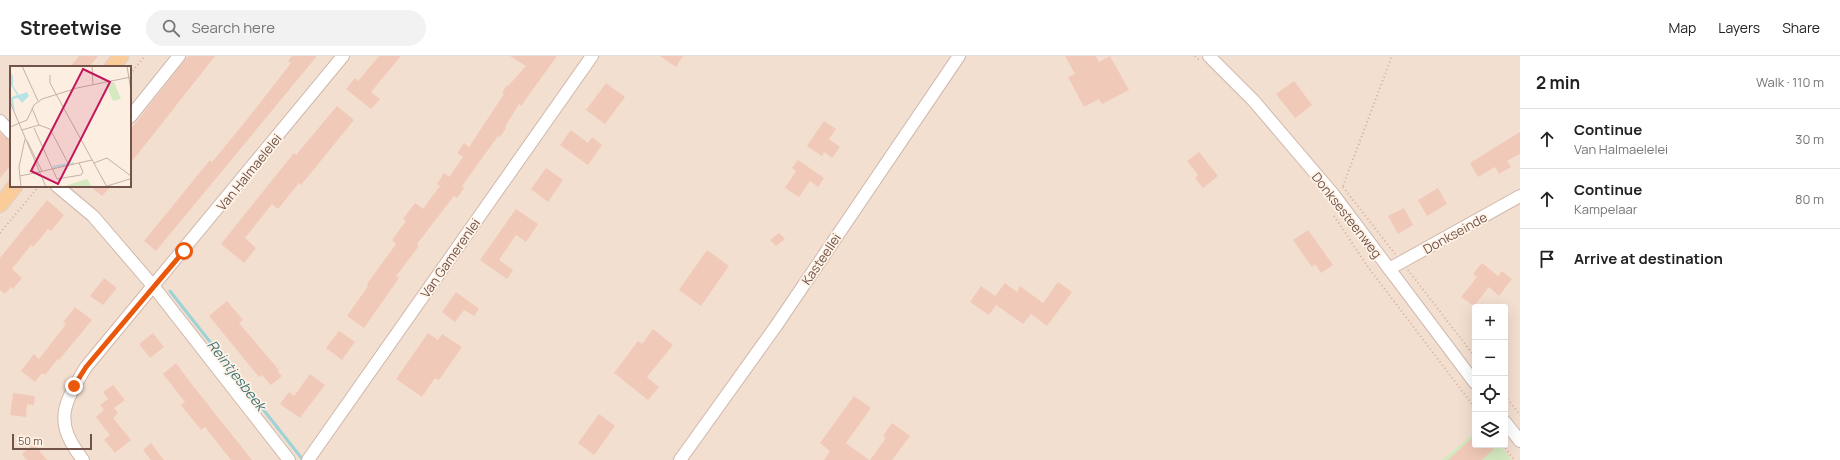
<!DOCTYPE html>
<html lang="en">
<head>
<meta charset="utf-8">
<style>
	:root { --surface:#fff; --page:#f2f2f2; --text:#222; --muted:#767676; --line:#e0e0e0 }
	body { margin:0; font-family:Manrope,sans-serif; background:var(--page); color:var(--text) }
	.controls { position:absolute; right:12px; bottom:12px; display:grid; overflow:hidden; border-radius:4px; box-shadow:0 4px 16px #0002 }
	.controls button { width:36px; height:36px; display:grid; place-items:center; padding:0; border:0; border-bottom:1px solid var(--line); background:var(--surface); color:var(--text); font:20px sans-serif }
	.scale { position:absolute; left:12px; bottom:10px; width:80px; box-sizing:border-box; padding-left:4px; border:2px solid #725349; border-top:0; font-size:11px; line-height:14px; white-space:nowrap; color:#725349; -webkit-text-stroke:3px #fff3e7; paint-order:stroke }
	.stop { position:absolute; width:12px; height:12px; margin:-9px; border:3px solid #ea580c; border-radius:50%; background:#fff }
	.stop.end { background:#ea580c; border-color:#fff; box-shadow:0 1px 4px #0008 }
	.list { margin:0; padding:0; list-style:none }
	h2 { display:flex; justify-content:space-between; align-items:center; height:52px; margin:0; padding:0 16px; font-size:17px }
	h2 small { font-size:13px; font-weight:400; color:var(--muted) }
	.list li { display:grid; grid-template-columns:26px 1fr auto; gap:12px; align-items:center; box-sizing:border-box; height:60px; padding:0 16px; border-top:1px solid var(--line) }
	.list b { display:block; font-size:15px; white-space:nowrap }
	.list p { margin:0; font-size:13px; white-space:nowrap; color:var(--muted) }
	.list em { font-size:13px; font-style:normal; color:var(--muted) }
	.icon { flex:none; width:22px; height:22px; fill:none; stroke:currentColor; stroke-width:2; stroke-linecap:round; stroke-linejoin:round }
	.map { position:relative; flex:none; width:1520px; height:404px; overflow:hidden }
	header { display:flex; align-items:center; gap:24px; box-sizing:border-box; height:56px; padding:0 20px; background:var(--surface); border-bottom:1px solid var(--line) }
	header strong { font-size:19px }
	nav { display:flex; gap:22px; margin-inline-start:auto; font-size:14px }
	.search { width:280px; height:36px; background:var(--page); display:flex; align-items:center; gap:10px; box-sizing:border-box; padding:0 14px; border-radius:22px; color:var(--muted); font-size:15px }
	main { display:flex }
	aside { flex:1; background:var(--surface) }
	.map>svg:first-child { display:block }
	.residential { fill:#f3dfd0; fill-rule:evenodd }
	.green { fill:#d5e9c0 }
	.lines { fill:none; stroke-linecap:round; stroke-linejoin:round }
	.stream { stroke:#9dd3d6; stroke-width:3 }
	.building { fill:#f1c9b9 }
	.minor-casing { stroke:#cfb7ab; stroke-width:14 }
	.major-casing { stroke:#dad2d0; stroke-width:17 }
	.path { stroke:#d5ad9d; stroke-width:2; stroke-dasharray:1 3; stroke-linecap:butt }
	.minor { stroke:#fff; stroke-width:12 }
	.major { stroke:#facc9a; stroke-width:15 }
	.route { stroke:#ea580c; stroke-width:5 }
	.labels { text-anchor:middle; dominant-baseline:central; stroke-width:3.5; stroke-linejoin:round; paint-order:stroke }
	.street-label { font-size:13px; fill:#725349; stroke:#fff3e7 }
	.water-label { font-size:14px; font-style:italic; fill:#3d7578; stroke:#fff3e7 }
	.inset-river { fill:none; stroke:#b6e3e5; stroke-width:2 }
	.inset-road { fill:none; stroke:#c5b1a4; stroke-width:1 }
	.view { fill:#c2185b; fill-opacity:0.15; stroke:#c2185b; stroke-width:2 }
	.inset-edge { fill:none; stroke:#725349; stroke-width:2 }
</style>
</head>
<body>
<header>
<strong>Streetwise</strong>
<div class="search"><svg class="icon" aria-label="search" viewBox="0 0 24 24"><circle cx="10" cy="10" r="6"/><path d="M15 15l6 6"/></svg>Search here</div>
<nav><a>Map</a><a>Layers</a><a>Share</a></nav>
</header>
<main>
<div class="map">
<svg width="1520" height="404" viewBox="0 0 1520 404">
	<rect width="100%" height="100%" fill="#fcefe1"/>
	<!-- residential -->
	<path class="residential" d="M0,0H1520V404H0ZM11,11H130V130H11ZM1475,251H1505V389H1475Z"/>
	<!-- green -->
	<path class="green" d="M1475,376V389H1500L1512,404H1442Z"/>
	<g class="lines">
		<!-- stream -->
		<path class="stream" d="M170,235L303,404"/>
	</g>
	<!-- building -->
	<path class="building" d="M79,0H98L89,11H70Z
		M188,0H215L130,108V74Z
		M292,0H317L156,195L144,185L210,104L212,106L245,66L291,7L288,5Z
		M379,0H401L371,36L380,43L371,53L346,33L355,22L358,25Z
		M510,0H557L521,50L519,48L505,71L506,72L500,81L498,80L462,130L464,132L457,142L454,140L417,188L419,190L396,220L399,222L364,272L347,260L368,230L367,228L396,188L392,184L406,165L403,163L415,147L423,153L440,130L437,128L444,117L449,121L463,101L457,97L464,87L469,91L504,38L502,37L507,29L508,30L526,10Z
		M660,0H683L676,11Z
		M1065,0H1096L1099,6L1110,0L1129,34L1102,48L1099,43L1084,51L1068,21L1075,18Z
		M1294,25L1312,49L1295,62L1276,38Z
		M606,27L625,41L605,68L586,54Z
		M337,50L354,64L301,129L299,127L278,153L272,148L245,182L256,192L244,207L221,188L294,97L296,99Z
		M824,65L836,73L829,83L840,91L832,102L824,96L822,100L807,90Z
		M571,74L588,87L592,81L602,89L588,109L560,89Z
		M0,76L6,82L11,84V109L0,122Z
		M1520,76V98L1507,105L1511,111L1499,118L1495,111L1478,121L1470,107Z
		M1199,96L1218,120L1203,132L1195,122L1198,119L1187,105Z
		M798,104L824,122L818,131L810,125L799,141L785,132L796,115L792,112Z
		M546,112L563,124L548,146L531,133Z
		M90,130H111L102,140Z
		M1438,132L1447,148L1427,160L1418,144Z
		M47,144L64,159L51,175L48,173L33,191L31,189L12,213L22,222L13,233L11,231L5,238L0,234V202Z
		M1404,152L1413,169L1398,178L1388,160Z
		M516,153L538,168L526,186L516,179L499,204L513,214L507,223L480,204Z
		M1308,174L1333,209L1321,217L1315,208L1312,211L1293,184Z
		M779,177L785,183L776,190L770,184Z
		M707,194L729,210L701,250L679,234Z
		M1482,207L1498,220L1502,215L1512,223L1499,240L1489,231L1474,250L1461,241L1477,221L1473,218Z
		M104,222L117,232L103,249L90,240Z
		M1058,226L1072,236L1047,270L1031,258L1023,268L996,249L989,259L970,246L981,230L995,240L1005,227L1017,236L1020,230L1043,247Z
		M456,236L479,253L474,260L464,254L455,266L442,256Z
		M227,245L243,264L239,267L279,314L278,316L282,320L271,329L262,319L259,321L209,260Z
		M75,251L92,264L59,304L58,303L45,319L42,317L35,326L21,315L34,298L39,303L66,268L63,266Z
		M653,273L673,289L647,321L659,331L648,344L614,317L638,285L642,288Z
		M339,275L355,286L342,304L326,292Z
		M153,277L164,291L150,302L139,288Z
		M428,277L438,284L442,278L462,291L439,324L435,322L422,341L396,323Z
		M176,307L190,326L252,404H231L205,371L201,374L181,349L185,346L163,318Z
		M310,318L325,329L300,362L280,348L289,336L294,340Z
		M113,329L125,344L114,352L118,357L113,362L131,384L115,397L104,384L110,379L96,361L104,354L100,349L108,343L103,336Z
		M13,337L35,340L34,349L27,348L26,361L10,359Z
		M854,340L871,352L846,387L869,404H824L830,395L820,387Z
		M599,358L615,370L594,399L578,387Z
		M892,367L910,380L892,404H870L886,382L883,380Z
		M1475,379V389H1498L1482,404H1448Z
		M151,387L164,404H151L143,394Z
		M34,388L47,404H27L22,398Z"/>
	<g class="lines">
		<defs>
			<path id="minor" d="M1209,0L1253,44L1333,138L1475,327
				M130,61L179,0
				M0,65L11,77
				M57,130L93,160L154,231L289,404
				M1389,213L1520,140
				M1505,366L1520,385
				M83,404C53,365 63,349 86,311L343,0
				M308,404L592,0
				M680,404L776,270L959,0"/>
			<path id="major" d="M112,11L121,0
				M0,149L15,130"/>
		</defs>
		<!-- minor casing -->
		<use href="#minor" class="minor-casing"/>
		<!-- major casing -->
		<use href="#major" class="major-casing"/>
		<!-- path -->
		<path class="path" d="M1195,0L1199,4
			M130,18L145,0
			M1343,130L1392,0
			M1343,131L1395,198
			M1334,160L1368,211L1475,352
			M0,177L39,130
			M1408,214L1475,301
			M1505,340L1520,359
			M1503,389L1514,404"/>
		<!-- minor -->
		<use href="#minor" class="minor"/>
		<!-- major -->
		<use href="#major" class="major"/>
	</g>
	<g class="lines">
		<!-- route -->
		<path class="route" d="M74,330L86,311L184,195"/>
	</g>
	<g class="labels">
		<!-- street labels -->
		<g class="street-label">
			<text transform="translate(249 116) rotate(-51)">Van Halmaelelei</text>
			<text transform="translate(1347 159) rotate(52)">Donksesteenweg</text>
			<text transform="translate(1455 177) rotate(-29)">Donkseinde</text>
			<text transform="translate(450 202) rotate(-55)">Van Gamerenlei</text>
			<text transform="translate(821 203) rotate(-56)">Kasteellei</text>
		</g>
		<!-- water labels -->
		<g class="water-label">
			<text transform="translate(237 319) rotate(52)">Reintjesbeek</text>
		</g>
	</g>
	<!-- overview -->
	<g transform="translate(10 10)">
		<rect width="121" height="121" fill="#fcefe1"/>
		<path d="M104,16L111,33L103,35L96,18ZM77,113L82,121H52Z" fill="#d5e9c0"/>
		<path d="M0,3L3,11V20L9,29L17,26L19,30L12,37L8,32L3,33L5,46L0,35V32L7,29L1,19Z" fill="#b6e3e5"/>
		<path class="inset-river" d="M43,101L64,97"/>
		<path class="inset-road" d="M12,0L28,35M82,0L83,19M117,0L121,25M40,9V17L97,121M0,36L36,121M22,42L29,59M0,61L17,54L24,39L32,33L67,22L121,11M24,62L47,113L71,109L73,106L69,97M12,64L29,59L40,63L59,99M17,75L32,105M84,97L97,92L121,110M29,106L82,94M10,110L29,106M97,120L120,113M11,121L9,101L15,73"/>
		<path class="view" d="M73,3L100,16L48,118L21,105Z"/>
		<rect width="121" height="121" class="inset-edge"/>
	</g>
</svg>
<div class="controls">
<button>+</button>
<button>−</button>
<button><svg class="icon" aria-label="locate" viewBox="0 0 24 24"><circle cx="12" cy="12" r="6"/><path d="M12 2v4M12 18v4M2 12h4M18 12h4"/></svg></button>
<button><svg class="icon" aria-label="layers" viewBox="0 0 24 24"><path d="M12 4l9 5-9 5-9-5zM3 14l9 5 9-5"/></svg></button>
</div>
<div class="scale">50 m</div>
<div class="stop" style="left:184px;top:195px"></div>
<div class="stop end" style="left:74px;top:330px"></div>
</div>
<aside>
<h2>2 min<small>Walk · 110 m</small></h2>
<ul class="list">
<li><svg class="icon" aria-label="ahead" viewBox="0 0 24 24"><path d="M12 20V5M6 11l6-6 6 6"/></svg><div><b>Continue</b><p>Van Halmaelelei</p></div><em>30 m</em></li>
<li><svg class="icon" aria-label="ahead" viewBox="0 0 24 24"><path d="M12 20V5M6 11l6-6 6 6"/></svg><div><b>Continue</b><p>Kampelaar</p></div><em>80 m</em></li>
<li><svg class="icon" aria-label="arrive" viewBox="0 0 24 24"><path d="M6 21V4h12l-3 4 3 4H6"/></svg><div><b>Arrive at destination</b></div></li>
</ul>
</aside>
</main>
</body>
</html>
